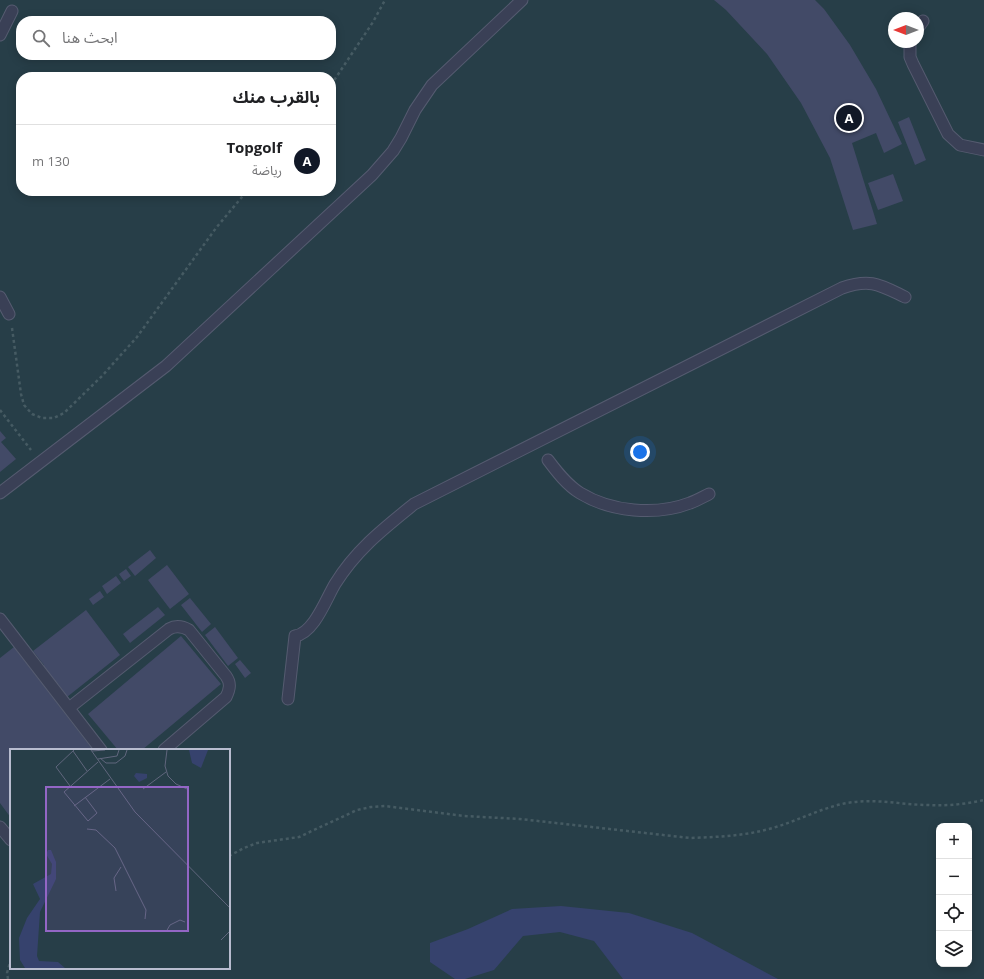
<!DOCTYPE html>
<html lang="ar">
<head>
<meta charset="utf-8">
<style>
	:root { --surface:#fff; --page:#f2f2f2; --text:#202124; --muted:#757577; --line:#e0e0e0; --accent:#111827 }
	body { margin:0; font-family:"Open Sans","Noto Sans Arabic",sans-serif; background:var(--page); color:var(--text); direction:rtl }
	.controls { position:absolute; right:12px; bottom:12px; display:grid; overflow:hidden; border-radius:8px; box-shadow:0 2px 10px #0003 }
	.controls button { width:36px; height:36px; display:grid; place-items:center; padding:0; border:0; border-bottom:1px solid var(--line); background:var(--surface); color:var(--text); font:20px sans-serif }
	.compass { position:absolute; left:888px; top:12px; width:36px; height:36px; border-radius:50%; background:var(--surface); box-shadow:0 2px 10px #0003; rotate:270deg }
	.you { position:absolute; left:640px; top:452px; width:14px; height:14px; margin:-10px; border:3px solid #fff; border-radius:50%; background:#1a73e8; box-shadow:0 0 0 6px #1a73e833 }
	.badge { display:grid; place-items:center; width:26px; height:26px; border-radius:50%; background:var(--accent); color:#fff; font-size:13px; font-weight:700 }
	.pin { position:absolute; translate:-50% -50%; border:2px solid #fff; box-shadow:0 1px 4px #0006 }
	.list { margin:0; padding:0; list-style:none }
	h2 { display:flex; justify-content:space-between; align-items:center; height:52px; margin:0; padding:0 16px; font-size:17px }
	h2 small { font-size:13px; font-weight:400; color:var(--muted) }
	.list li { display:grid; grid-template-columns:26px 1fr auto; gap:12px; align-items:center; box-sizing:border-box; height:72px; padding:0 16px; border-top:1px solid var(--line) }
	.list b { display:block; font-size:15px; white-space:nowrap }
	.list p { margin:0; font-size:13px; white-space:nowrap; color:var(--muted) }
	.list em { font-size:13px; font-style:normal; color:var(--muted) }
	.icon { flex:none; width:22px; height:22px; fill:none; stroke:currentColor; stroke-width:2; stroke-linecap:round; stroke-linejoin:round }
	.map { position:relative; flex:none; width:984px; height:979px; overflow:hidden; direction:ltr }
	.search { position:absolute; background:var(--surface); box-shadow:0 2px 10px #0003; left:16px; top:16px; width:320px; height:44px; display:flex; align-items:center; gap:10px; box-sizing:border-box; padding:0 14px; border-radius:16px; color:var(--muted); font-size:15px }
	.panel { position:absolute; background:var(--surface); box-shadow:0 2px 10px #0003; left:16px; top:72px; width:320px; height:124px; border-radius:16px; direction:rtl }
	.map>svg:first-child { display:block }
	.green { fill:#273e48; fill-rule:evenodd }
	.water { fill:#36426d }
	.building { fill:#424a67 }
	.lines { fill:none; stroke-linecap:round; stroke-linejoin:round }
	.service-casing { stroke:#555b70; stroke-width:13 }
	.path { stroke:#465b63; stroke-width:2.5; stroke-dasharray:3 3; stroke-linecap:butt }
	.service { stroke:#3a4056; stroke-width:11 }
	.inset-road { fill:none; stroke:#60667d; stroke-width:1 }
	.view { fill:#9366c5; fill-opacity:0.15; stroke:#9366c5; stroke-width:2 }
	.inset-edge { fill:none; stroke:#b8bccf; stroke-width:2 }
</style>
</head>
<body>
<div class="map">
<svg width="984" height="979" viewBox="0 0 984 979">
	<rect width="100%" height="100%" fill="#252d47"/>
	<!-- green -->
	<path class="green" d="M0,0H984V979H0ZM894,18H918V42H894ZM21,21H331V55H21ZM21,77H331V191H21ZM11,750H229V968H11ZM939,826H969V964H939Z"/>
	<!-- water -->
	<path class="water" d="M561,906L629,913L692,933L778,979H623L594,941L560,932L523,936L494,970L465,979H455L430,962V943L468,929L512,909Z"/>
	<!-- building -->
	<path class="building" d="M714,0H815L824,9L850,45L876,89L902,144L884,153L876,133L852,143L877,224L853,230L830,158L801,103L767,54L726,10Z
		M909,117L926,160L915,165L898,122Z
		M893,174L903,201L878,210L868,183Z
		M0,431L6,438L1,442L16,459L0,472Z
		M150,550L156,558L135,576L128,567Z
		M167,565L189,594L170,609L148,580Z
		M126,569L131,576L124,581L119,574Z
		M116,576L121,583L107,594L102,586Z
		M100,591L104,597L93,605L89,599Z
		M190,598L211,624L202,632L181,605Z
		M158,607L165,615L130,643L123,634Z
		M86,610L120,655L67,697L58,684L56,686L41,668L44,665L33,651Z
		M215,627L238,658L228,666L205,635Z
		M181,636L221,684L142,750H118L88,714Z
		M14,647L93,750H11V818L0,803V658Z
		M240,660L251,673L245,678L235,664Z"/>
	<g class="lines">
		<defs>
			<path id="service" d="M918,28L923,21
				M0,35L12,11
				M910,42V57L913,64L948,134L960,145L984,150
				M0,297L9,314
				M548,460C557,472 567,485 580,493C611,512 656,516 690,503C696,501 703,497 709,494
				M0,493L166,366L372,175L393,151L401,138L415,110L432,85L522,0
				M0,619L101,750
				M288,699L295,636C314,633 326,599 335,584C356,550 383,529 414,504L842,288C871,278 880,285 905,297
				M69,708L169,629C176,625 182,626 189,630L226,676C231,683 230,689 226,697L164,750
				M0,827L11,840"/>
		</defs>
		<!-- service casing -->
		<use href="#service" class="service-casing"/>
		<!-- path -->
		<path class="path" d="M331,85L373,22L385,0
			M12,328L21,394L24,405L32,414L42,418H54L64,413L102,376L137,337L216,228L247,191
			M0,410L31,450
			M229,856L244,848L257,843L299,837L357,810L371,807L385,806L464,816L520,819L690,838C717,837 743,836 769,829C796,822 820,808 847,803C875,798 902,805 929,805C948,806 966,804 984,800
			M8,979L7,973L11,959"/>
		<!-- service -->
		<use href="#service" class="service"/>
	</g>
	<!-- overview -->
	<g transform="translate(10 749)">
		<rect width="220" height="220" fill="#252d47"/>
		<path d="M0,1H220V219H0Z" fill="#273e48"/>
		<path d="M179,1H198L191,19L182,14ZM126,24L137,25V29L129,33L124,27ZM38,101H41L46,113V130L30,163L27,207L29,212L48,213L55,219H15L10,211L9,189L17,169L30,150L23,135L41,125L42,115L36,105Z" fill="#36426d"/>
		<path class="inset-road" d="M81,1L125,63L220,159M157,1L155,17L158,27L166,35L177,40M63,2L77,22M82,2L95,1M90,9L96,14H106L115,7L117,1M88,10L107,7L109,1M60,37L46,18L64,1M133,40L156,23M75,48L87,64L78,72L54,43L88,13M64,57L100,30M77,80L86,81L105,99L136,161L135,170M106,142L104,129L111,118M156,183L160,176L170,171L175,173M211,191L220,182"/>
		<path class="view" d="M36,38H178V182H36Z"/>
		<rect width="220" height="220" class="inset-edge"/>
	</g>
</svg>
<div class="controls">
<button>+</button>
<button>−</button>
<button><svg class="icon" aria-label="locate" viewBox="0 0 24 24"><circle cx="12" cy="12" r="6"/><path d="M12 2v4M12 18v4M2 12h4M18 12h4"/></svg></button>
<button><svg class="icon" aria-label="layers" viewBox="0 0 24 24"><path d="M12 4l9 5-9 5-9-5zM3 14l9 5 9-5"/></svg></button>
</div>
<svg class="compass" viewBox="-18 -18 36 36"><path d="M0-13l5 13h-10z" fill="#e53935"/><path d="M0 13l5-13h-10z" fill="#757577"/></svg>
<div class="you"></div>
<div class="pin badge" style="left:849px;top:118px">A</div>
<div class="search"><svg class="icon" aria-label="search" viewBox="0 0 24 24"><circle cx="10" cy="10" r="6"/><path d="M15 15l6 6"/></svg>ابحث هنا</div>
<section class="panel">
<h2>بالقرب منك<small></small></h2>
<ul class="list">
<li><span class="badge">A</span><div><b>Topgolf</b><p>رياضة</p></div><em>130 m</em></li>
</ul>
</section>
</div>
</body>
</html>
